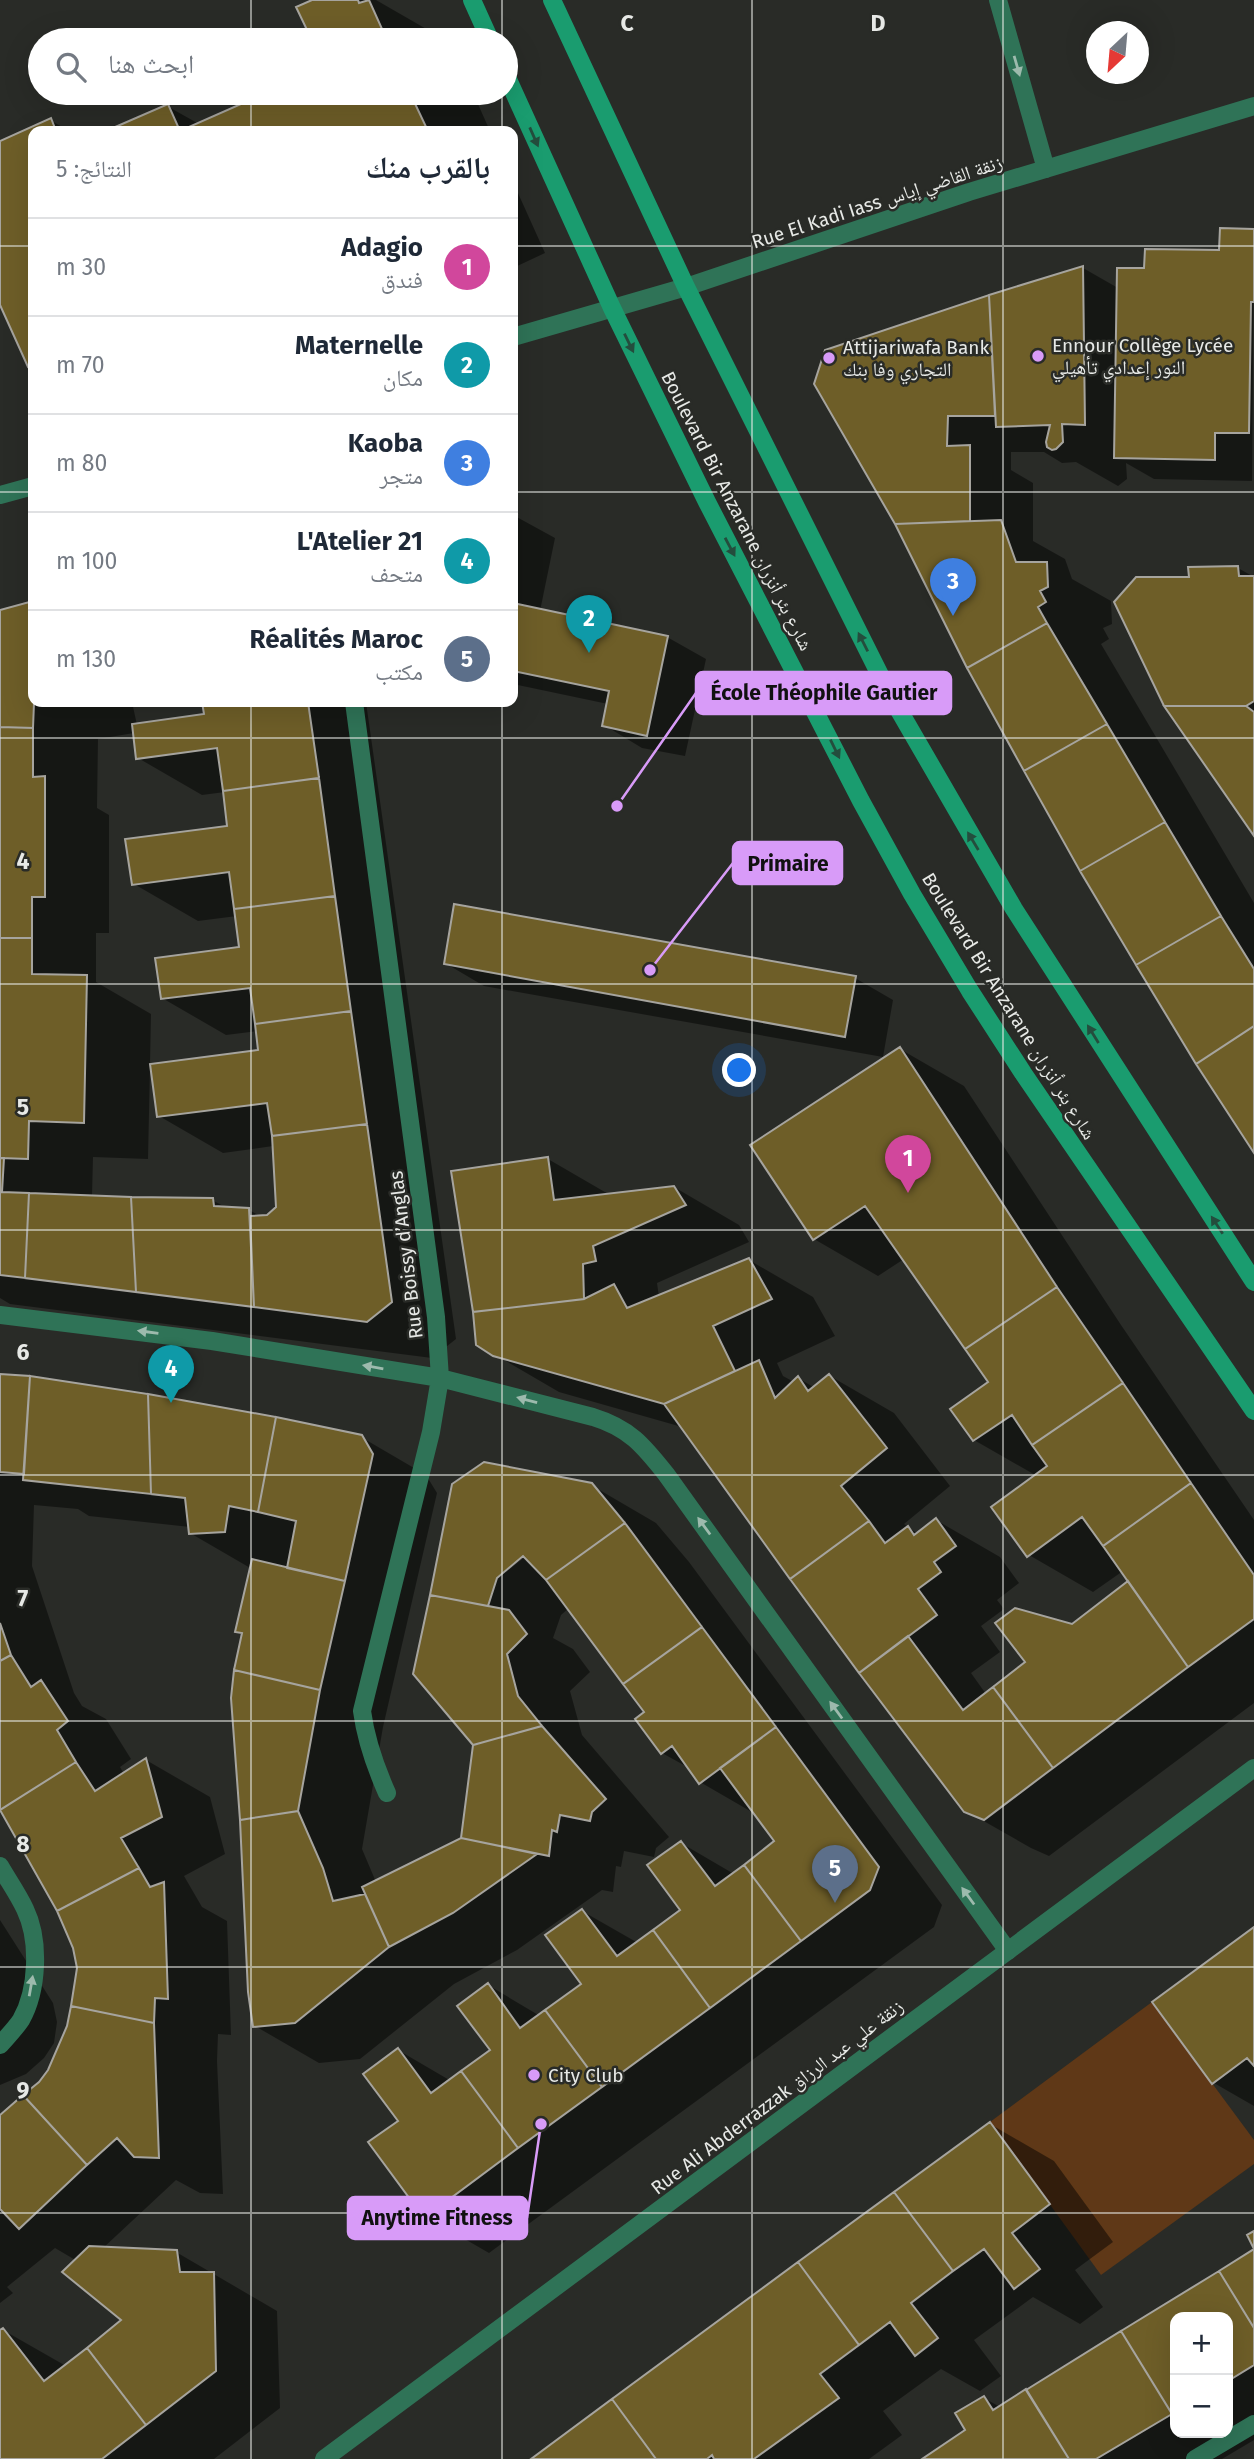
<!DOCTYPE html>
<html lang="ar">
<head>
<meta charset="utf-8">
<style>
	:root { --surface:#fff; --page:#f6f6f7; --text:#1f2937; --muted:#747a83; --line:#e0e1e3; --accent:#725c8e }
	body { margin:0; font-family:"Fira Sans","Noto Naskh Arabic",sans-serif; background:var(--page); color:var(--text); direction:rtl }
	.controls { position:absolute; right:21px; bottom:21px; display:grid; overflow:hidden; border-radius:14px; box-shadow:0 7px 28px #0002 }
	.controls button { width:63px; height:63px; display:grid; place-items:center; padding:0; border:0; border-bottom:2px solid var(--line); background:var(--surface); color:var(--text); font:35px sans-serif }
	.compass { position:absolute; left:1086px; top:21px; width:63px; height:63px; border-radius:50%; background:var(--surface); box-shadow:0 7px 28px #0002; rotate:206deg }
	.you { position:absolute; left:740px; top:1071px; width:24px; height:24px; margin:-18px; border:5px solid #fff; border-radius:50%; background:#1a73e8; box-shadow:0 0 0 10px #1a73e833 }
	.badge { display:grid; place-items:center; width:46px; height:46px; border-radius:50%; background:var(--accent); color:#fff; font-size:23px; font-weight:700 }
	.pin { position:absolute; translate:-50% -58px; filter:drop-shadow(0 2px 4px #0008) }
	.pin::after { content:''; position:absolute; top:37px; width:24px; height:21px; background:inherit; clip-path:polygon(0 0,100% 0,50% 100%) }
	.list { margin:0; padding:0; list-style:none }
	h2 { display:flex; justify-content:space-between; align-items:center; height:91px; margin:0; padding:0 28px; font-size:30px }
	h2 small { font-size:23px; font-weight:400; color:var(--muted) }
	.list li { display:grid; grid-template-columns:46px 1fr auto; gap:21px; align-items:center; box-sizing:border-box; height:98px; padding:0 28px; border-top:2px solid var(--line) }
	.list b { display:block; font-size:26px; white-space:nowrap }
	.list p { margin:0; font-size:23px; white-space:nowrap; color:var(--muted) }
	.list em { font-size:23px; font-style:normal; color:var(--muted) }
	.icon { flex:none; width:38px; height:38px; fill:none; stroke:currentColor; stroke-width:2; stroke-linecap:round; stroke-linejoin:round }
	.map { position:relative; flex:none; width:1254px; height:2459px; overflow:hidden; direction:ltr }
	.search { position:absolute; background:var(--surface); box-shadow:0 7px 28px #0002; left:28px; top:28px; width:490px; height:77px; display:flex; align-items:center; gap:18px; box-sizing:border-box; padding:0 24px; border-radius:38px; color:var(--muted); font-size:26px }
	.panel { position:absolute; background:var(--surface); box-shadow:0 7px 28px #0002; left:28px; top:126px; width:490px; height:581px; border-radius:14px; direction:rtl }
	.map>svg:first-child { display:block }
	.green { fill:#5f3817 }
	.shadow { fill:#0007; fill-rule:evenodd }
	.building { fill:#6e5e28; stroke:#a6a49e; stroke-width:2 }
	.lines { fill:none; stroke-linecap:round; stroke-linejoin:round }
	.minor { stroke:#2f7357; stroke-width:18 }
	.tertiary { stroke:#2f7357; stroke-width:18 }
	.secondary { stroke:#1a9c6f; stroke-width:18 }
	.oneway { fill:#9dbaad }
	.oneway2 { fill:#244d3d }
	.grid { fill:none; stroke:#e7e9e6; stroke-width:2; stroke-opacity:0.55 }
	.poi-dot { fill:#d89bf8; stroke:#292b27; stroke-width:2.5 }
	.labels { text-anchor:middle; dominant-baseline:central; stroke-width:5; stroke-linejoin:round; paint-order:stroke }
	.street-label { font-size:19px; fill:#e7e9e6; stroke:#292b27 }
	.poi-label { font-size:19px; fill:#e7e9e6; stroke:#292b27; text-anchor:start }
	.grid-label { font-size:23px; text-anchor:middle; font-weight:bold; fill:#e7e9e6; stroke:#292b27; stroke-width:5; stroke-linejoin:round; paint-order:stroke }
	.leader { fill:none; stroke:#d89bf8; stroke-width:2.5 }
	.callout-dot { fill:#d89bf8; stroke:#292b27; stroke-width:2.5 }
	.callout { fill:#d89bf8; stroke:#d89bf8; stroke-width:2.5 }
	.callout-label { font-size:21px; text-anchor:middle; font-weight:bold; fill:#111 }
</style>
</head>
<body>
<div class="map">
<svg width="1254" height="2459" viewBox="0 0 1254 2459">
	<rect width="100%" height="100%" fill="#292b27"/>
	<!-- green -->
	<path class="green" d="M1152,2002L1254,2140V2164L1101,2275L990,2122Z"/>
	<!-- shadow -->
	<path class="shadow" d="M316,0H376L435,34L438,40H299L312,35Z
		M270,93H473L490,131H110L167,106L199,124Z
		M50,120L69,131H33V368L29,366L0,301V143Z
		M513,182L545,253L513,268Z
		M1254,231L1252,481L1154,479L1126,463L1127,479L1118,486L1076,462L1062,463L1044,452H1011V470L1033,483V541L1065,559L1072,579L1111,601L1112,624L1103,628L1109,639L1101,644L1254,903V1147L968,667L896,523L827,352L1083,268L1118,288L1146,270L1221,252Z
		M513,515L555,538L540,611L667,637L706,659L685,756L642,748L604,725L608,704L513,684Z
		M1238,568L1254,577V833L1191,579Z
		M33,602V702H132L137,725L206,716L204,702H366L456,1339L432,1358L10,1304L0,1298V611ZM134,733L138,758L202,795L225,792L229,827L134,884L198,921L237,916L241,949L162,998L226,1035L257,1031L260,1051L150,1065L151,1014L96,982V933H109V815L97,808L98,739ZM150,1067H152L159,1116L223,1153L273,1146L279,1201L274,1214L262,1217L249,1210L227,1208L212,1200L92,1196L93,1157L148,1159Z
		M445,963L855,978L893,1000L883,1057L484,986Z
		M900,1049L964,1086L1121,1325L1254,1520V1703L1049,1856L1031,1848L966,1811L682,1427L559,1392L477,1344L453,1173L548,1159L610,1195L674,1187L739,1225L749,1242L657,1283L659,1297L749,1260L813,1297L835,1336L777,1363L783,1376L794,1382L798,1378L815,1388L830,1376L894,1413L950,1486L904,1524L918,1534L936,1520L1000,1557L1019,1583L997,1600L1004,1609L981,1626L1000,1652L971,1673L986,1694L1130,1581L1123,1571L1093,1592L1029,1555L1037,1476L974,1440L991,1383L904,1259L878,1276L814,1239Z
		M0,1375L361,1437L426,1475L437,1493L383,1727L362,1849L376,1882L463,1839L475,1744L415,1674L454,1486L591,1485L656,1523L689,1562L942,1905L934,1927L489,2253L425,2216L400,2121L398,2050L451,2081L492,2050L488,1985L540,2016L583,1984L582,1911L638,1943L683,1911L681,1843L734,1874L776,1841L757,1815L700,1782L691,1769L662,1753L647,1712L569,1608L561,1615L553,1638L573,1649L590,1672L570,1691L582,1735L669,1837L656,1848L654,1857L624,1851L621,1867L616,1866L613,1892L602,1890L517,1950L454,1984L360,2059L319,2063L255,2026L243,1635L237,1631L252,1569L190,1533V1527L89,1516L78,1509L34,1505L32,1566L74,1693L82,1706L106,1719L131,1759L120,1767L124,1774L146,1760L210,1797L225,1854L184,1876L202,1907L227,1921L231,2035L218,2034L217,2061L223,2194L200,2193L176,2180L102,2249L176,2252L277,2311L280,2408L214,2459H0V2333L3,2330L66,2366L124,2320L77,2261L55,2248L7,2287L13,2293L0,2303V2118L41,2084L49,2071L69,2027L79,1968L75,1947L59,1911L0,1809ZM528,1549L531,1552L506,1572V1568Z
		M0,1920L53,2003L57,2022L54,2043L44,2058L26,2074L0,2085Z
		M1254,1929V2106L1214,2083Z
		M990,2124L1054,2161L1113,2242L1075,2270L1103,2307L1080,2324L1033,2297L974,2340L1001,2376L980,2391L941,2369L883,2411L902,2435L869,2459H534Z
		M1254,2251V2440L1222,2459H921L967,2431L984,2398L1000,2407ZM1175,2317H1228V2433H1175Z"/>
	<!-- building -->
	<path class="building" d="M312,0H358L359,3L369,0L387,40H295L309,34L296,7Z
		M266,93H410L428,131H106L168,104L180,131Z
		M51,118L56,131H33V365L28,367L0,305V141Z
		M1220,228L1254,229V302H1251L1249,433H1215V460L1114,458L1117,268H1144L1145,249L1219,250Z
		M1083,266L1085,425L1062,424L1063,442L1056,449L1052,450L1047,447L1046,442L1050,425L996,427L989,295Z
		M989,295L995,416H948L947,446L970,445V521L895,524L814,384L825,350Z
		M513,514L517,515L513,536Z
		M1001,520L1016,562H1047L1048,587L1040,591L1046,602L1038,607L1047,623L967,668L895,524Z
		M1238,566L1239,576H1254V701L1246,706H1164L1114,602L1136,577H1189L1188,567Z
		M33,601V702H41L34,703L33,728L0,727V610Z
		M513,603L668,636L647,736L602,726L609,691L513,671Z
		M1047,623L1107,724L1024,771L967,668Z
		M202,702H308L319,778L223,791L217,748L136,759L132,724L204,714Z
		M1164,706H1246L1254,712V836Z
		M1107,724L1165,822L1080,871L1024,771Z
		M0,727L33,728V777L45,776V897H32V938H0Z
		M319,778L335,896L234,909L229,872L132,885L125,839L227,826L223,791Z
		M1165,822L1221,916L1136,965L1080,871Z
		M335,896L351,1011L255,1024L250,988L161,999L155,958L239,947L234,909Z
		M454,904L856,976L845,1037L444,964Z
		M1221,916L1254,969V1026L1196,1064L1136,965Z
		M0,938H32V974L87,975L84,1123L29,1121L28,1159L0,1158Z
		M351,1011L367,1124L272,1136L267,1103L157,1117L150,1064L258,1050L255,1024Z
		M1254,1026V1153L1196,1064Z
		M900,1047L1057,1287L965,1349L865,1206L813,1240L750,1145Z
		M367,1124L392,1302L367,1322L254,1307L250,1216L267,1215L276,1207L272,1136Z
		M548,1157L554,1200L674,1186L686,1205L593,1246L596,1261L583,1264L584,1299L473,1312L451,1171Z
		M0,1158H4L2,1192L29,1193L25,1278L0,1275Z
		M29,1193L131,1197L136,1292L25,1278Z
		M131,1197L213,1198L214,1206L249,1208L254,1307L136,1292Z
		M749,1258L772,1299L713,1326L735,1371L664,1404L493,1356L476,1345L473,1312L584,1299L614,1284L627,1308Z
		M1057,1287L1123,1383L1032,1445L1012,1415L973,1441L950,1409L988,1382L965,1349Z
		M759,1360L775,1398L798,1376L808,1391L829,1374L887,1448L841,1486L869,1521L790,1579L664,1404Z
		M0,1374L30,1376L24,1474L0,1472Z
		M30,1376L148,1394L151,1494L23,1480Z
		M1123,1383L1191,1483L1103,1546L1082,1517L1027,1557L991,1507L1047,1466L1032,1445Z
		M148,1394L276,1417L258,1512L229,1506L225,1532L189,1534L185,1498L151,1494Z
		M276,1417L362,1435L373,1454L345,1581L287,1568L296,1521L258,1512Z
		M484,1462L592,1483L625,1523L546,1580L523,1556L497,1578L488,1606L430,1595L452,1484Z
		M1191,1483L1254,1575V1619L1188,1667L1103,1546Z
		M936,1518L956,1546L934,1562L941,1572L918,1589L937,1615L859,1673L790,1579L869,1521L885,1543L908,1526L914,1535Z
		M625,1523L702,1627L623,1684L546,1580Z
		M252,1559L345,1581L320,1690L234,1670L242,1633L235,1632Z
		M1128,1581L1188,1667L1053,1768L993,1687L1025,1662L995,1623L1015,1608L1072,1624Z
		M430,1595L509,1610L527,1634L507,1654L518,1696L542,1726L473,1745L413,1674Z
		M0,1623L11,1655L0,1661Z
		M702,1627L776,1727L699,1784L672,1746L661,1754L635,1719L644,1712L623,1684Z
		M908,1636L963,1710L993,1687L1053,1768L984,1820L964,1812L859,1673Z
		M11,1655L31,1687L41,1680L68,1721L57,1730L76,1762L0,1810V1661Z
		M234,1670L320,1690L298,1811L240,1820L231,1698Z
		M542,1726L606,1799L592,1812L590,1821L560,1815L557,1832L552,1830L549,1856L461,1838L473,1745Z
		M776,1727L879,1867L870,1890L801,1941L744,1865L774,1841L720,1768Z
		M146,1758L162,1817L121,1838L139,1868L57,1911L0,1810L76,1762L95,1791Z
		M298,1811L323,1868L333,1901L365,1894L389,1947L295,2023L253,2027L248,1992L240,1820Z
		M461,1838L537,1854L453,1913L389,1947L362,1887Z
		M681,1841L715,1886L744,1865L801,1941L710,2008L653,1930L680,1910L647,1865Z
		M139,1868L150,1887L164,1882L168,1999L155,1998L154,2023L71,2006L77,1968L73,1948L57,1911Z
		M582,1909L617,1956L653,1930L710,2008L602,2087L545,2010L581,1984L545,1935Z
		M1254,1927V2066L1247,2058L1212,2084L1152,2002Z
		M488,1983L520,2028L545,2010L602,2087L518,2148L461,2071L490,2050L457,2006Z
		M71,2006L154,2023L159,2158L134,2157L117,2138L87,2165L23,2095L39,2082L48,2070L67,2026Z
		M398,2048L431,2093L461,2071L518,2148L424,2218L368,2142L398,2121L363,2074Z
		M23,2095L87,2165L19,2229L0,2209V2115Z
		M990,2122L1050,2204L1012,2233L1040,2269L1014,2289L984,2249L953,2271L894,2192Z
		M894,2192L953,2271L911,2303L938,2338L915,2356L890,2322L859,2345L798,2262Z
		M1254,2231V2249L1247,2235Z
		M89,2246L177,2250L180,2272H214L216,2371L146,2425L87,2348L121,2320L62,2272Z
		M1254,2249V2328L1219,2271Z
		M798,2262L859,2345L820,2374L839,2398L754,2459H714L712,2455L707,2459H656L612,2399Z
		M1219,2271L1254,2328V2365L1228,2381V2317H1175V2412L1172,2414L1121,2331Z
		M3,2328L44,2381L87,2348L146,2425L102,2459H0V2330Z
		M1121,2331L1172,2414L1096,2459H1069L1026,2390Z
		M1026,2389L1069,2459H922L965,2430L955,2413L984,2396L993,2410Z
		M612,2399L656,2459H531Z"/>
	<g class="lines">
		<!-- minor -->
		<path class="minor" d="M998,0L1046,169
			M513,337L686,287L969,192L1254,106
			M0,495L33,486
			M354,702L436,1317L440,1378L431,1432L362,1711C366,1741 375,1766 387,1793
			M0,1315L212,1341L440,1378L593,1417C629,1428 643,1445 666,1474L1008,1951
			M0,1866C8,1880 18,1894 25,1909C40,1940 38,1990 21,2020C15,2029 7,2037 0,2045
			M1195,2459L1254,2424"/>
		<!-- tertiary -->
		<path class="tertiary" d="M324,2459L1254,1768"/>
		<!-- secondary -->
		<path class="secondary" d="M472,0L490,40
			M552,0L686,287L889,693L1014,909L1254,1282
			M506,75L612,308L707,502L861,801L912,894L970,991L1023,1073L1254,1411"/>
	</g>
	<!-- one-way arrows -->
	<defs><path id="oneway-solid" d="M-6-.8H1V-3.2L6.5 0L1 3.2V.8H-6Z" transform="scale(1.75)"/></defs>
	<g class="oneway">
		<use href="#oneway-solid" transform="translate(1017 66) rotate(74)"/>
		<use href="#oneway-solid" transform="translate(148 1332) rotate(-172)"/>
		<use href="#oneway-solid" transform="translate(373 1367) rotate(-170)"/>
		<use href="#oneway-solid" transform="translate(527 1400) rotate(-165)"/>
		<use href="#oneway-solid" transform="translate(704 1526) rotate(-126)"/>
		<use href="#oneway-solid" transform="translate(836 1710) rotate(-126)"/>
		<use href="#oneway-solid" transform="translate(968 1896) rotate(-126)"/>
		<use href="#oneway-solid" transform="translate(31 1986) rotate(-80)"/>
	</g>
	<g class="oneway2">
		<use href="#oneway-solid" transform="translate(534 137) rotate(66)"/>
		<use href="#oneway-solid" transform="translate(629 343) rotate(64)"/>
		<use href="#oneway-solid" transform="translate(730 547) rotate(62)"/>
		<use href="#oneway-solid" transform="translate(863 642) rotate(-117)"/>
		<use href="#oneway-solid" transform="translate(835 749) rotate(64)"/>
		<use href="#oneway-solid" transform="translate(973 841) rotate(-121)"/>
		<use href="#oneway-solid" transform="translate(1093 1034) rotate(-122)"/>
		<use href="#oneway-solid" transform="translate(1217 1225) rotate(-123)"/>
	</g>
	<!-- grid -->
	<path class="grid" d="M251,0V40M502,0V40M752,0V2459M1003,0V2459M251,93V131M502,93V131M0,246H33M513,246H1254M0,492H33M513,492H1254M251,702V2459M502,702V2459M0,738H1254M0,984H1254M0,1230H1254M0,1475H1254M0,1721H1254M0,1967H1254M0,2213H1254"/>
	<!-- markers -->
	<g class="poi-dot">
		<circle cx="1038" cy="356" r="7"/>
		<circle cx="829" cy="358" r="7"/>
		<circle cx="534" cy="2075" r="7"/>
	</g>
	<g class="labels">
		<!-- street labels -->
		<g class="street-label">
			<text transform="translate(877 202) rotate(-18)">Rue El Kadi Iass زنقة القاضي إياس</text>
			<text transform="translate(737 511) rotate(63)">Boulevard Bir Anzarane شارع بئر أنزران</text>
			<text transform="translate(1009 1006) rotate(58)">Boulevard Bir Anzarane شارع بئر أنزران</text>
			<text transform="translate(406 1255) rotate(-97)">Rue Boissy d’Anglas</text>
			<text transform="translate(777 2097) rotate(-37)">Rue Ali Abderrazzak زنقة علي عبد الرزاق</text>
		</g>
		<!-- poi labels -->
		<g class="poi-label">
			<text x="1052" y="345">Ennour Collège Lycée<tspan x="1052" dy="22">النور إعدادي تأهيلي</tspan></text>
			<text x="843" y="347">Attijariwafa Bank<tspan x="843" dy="22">التجاري وفا بنك</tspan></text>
			<text x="548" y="2075">City Club</text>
		</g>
	</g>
	<g class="grid-label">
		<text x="627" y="31">C</text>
		<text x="878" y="31">D</text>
		<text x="23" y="869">4</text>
		<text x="23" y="1115">5</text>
		<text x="23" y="1360">6</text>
		<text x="23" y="1606">7</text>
		<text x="23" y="1852">8</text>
		<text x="23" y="2098">9</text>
	</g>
	<!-- callouts -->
	<path class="leader" d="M617 806L696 693M650 970L733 863M541 2124L527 2218"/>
	<g class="callout-dot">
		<circle cx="617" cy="806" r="7"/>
		<circle cx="650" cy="970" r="7"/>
		<circle cx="541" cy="2124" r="7"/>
	</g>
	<g class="callout">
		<rect x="696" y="672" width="255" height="42" rx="7"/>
		<rect x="733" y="842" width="109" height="42" rx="7"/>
		<rect x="348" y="2197" width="179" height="42" rx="7"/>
	</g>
	<g class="callout-label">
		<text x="824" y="700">École Théophile Gautier</text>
		<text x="788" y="871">Primaire</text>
		<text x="437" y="2225">Anytime Fitness</text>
	</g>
</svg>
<div class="controls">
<button>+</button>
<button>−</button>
</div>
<svg class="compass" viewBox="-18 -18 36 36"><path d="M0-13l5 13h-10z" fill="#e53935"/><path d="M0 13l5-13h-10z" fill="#747a83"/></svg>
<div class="you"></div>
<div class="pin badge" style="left:908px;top:1193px;background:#d1479c">1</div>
<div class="pin badge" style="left:589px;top:653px;background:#0f9aa8">2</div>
<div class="pin badge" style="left:953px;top:616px;background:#3f7fe0">3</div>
<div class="pin badge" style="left:171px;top:1403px;background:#0f9aa8">4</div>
<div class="pin badge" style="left:835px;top:1903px;background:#5c6f8a">5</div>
<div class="search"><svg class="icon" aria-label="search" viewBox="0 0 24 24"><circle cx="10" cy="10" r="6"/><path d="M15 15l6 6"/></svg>ابحث هنا</div>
<section class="panel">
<h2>بالقرب منك<small>النتائج: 5</small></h2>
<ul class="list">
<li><span class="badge" style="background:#d1479c">1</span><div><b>Adagio</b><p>فندق</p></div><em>30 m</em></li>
<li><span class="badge" style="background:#0f9aa8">2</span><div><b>Maternelle</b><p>مكان</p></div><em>70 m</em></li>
<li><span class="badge" style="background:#3f7fe0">3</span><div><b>Kaoba</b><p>متجر</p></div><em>80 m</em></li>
<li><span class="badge" style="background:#0f9aa8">4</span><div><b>L'Atelier 21</b><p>متحف</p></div><em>100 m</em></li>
<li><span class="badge" style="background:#5c6f8a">5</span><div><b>Réalités Maroc</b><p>مكتب</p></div><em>130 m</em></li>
</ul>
</section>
</div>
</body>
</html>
